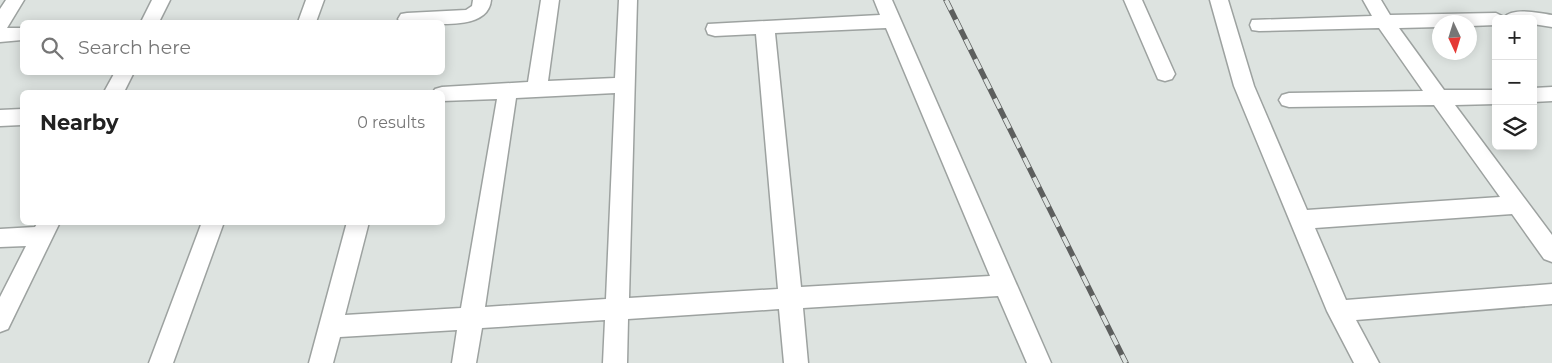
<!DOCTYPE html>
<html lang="en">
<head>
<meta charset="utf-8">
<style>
	:root { --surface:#fff; --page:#f6f6f6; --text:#222; --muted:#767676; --line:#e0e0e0 }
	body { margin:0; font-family:Montserrat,sans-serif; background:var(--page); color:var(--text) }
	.controls { position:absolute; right:15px; top:15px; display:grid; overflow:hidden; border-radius:8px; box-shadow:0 2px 12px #0003 }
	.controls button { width:45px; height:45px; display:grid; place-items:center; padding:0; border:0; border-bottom:1px solid var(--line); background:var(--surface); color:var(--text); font:25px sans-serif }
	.compass { position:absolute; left:1432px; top:15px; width:45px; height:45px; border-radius:50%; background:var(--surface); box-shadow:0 2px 12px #0003; rotate:176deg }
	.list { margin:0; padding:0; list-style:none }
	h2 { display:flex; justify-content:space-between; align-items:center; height:65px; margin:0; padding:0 20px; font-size:21px }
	h2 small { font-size:16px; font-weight:400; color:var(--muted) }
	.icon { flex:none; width:28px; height:28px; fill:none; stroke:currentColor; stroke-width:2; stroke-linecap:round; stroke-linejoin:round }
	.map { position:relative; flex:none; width:1552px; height:363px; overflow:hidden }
	.search { position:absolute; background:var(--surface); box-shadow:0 2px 12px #0003; left:20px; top:20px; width:425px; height:55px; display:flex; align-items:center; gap:12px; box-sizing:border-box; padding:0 18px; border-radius:8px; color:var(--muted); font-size:19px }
	.panel { position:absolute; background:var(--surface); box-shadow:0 2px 12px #0003; left:20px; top:90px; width:425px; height:135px; border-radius:8px }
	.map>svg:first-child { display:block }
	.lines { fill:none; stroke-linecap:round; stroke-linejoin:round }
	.street-casing { stroke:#9da2a0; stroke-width:3 }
	.street { fill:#fff; fill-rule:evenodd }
	.rail-casing { stroke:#5d5f5e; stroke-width:5.5 }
	.rail { stroke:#dde3e0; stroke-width:4; stroke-dasharray:11; stroke-linecap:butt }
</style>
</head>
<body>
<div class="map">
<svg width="1552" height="363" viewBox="0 0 1552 363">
	<rect width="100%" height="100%" fill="#dde3e0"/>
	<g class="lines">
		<defs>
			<path id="street" d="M6,0H24L7,28H22V40L0,42V9Z
				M152,0H170L159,22H141Z
				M306,0H324L316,22H298Z
				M473,0H491C488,34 425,22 400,22L398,19L401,14L407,13L466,10L472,6Z
				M541,0H559L548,81L615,78L619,0H637L629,298L778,289L756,34L715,36L708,34L706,29L708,24L880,15L874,0H892L1051,363H1027L998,296L803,308L808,363H784L779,309L628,319L627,363H603L605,320L482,328L476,363H452L457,330L340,337L333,363H309L347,222H369L345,315L461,308L497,99L442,101V92H433L435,89L442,87L528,82ZM886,28L990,276L801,287L775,33ZM615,93L606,299L485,307L516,98Z
				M1124,0H1142L1175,74L1172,79L1165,81L1158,79Z
				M1210,0H1228L1254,86L1307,210L1500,197L1434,105L1289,107L1282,105L1279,100L1282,95L1289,93L1423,91L1379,28L1259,31L1252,30L1250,25L1252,20L1372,16L1363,0H1381L1390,15L1496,13L1504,17C1514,7 1539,13 1552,15V27L1533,24V19H1496V25L1470,26V22H1440V27L1399,28L1444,90H1496V104L1455,105L1552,235V262L1544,259L1512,214L1315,228L1346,300L1552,284V304L1356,320L1379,363H1354L1327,311L1234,86Z
				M115,72H134L124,92H104Z
				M1552,87V101L1533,102V88Z
				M22,109V125L0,126V110Z
				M38,222H60L8,329L0,332V297L26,246L0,247V229L35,227Z
				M202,222H224L173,363H149Z"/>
		</defs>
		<!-- street casing -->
		<use href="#street" class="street-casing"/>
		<!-- street -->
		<use href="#street" class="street"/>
		<defs>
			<path id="rail" d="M946,0L1126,363"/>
		</defs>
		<!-- rail casing -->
		<use href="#rail" class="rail-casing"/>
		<!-- rail -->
		<use href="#rail" class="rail"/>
	</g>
</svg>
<div class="controls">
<button>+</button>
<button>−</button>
<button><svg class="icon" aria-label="layers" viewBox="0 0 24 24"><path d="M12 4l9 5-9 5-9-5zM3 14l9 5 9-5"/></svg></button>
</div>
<svg class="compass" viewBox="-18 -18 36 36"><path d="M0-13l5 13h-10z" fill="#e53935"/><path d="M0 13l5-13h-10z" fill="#767676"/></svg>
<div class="search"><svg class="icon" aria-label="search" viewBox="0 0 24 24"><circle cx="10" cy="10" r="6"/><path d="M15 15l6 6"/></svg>Search here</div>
<section class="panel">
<h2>Nearby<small>0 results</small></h2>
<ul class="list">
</ul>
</section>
</div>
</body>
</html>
